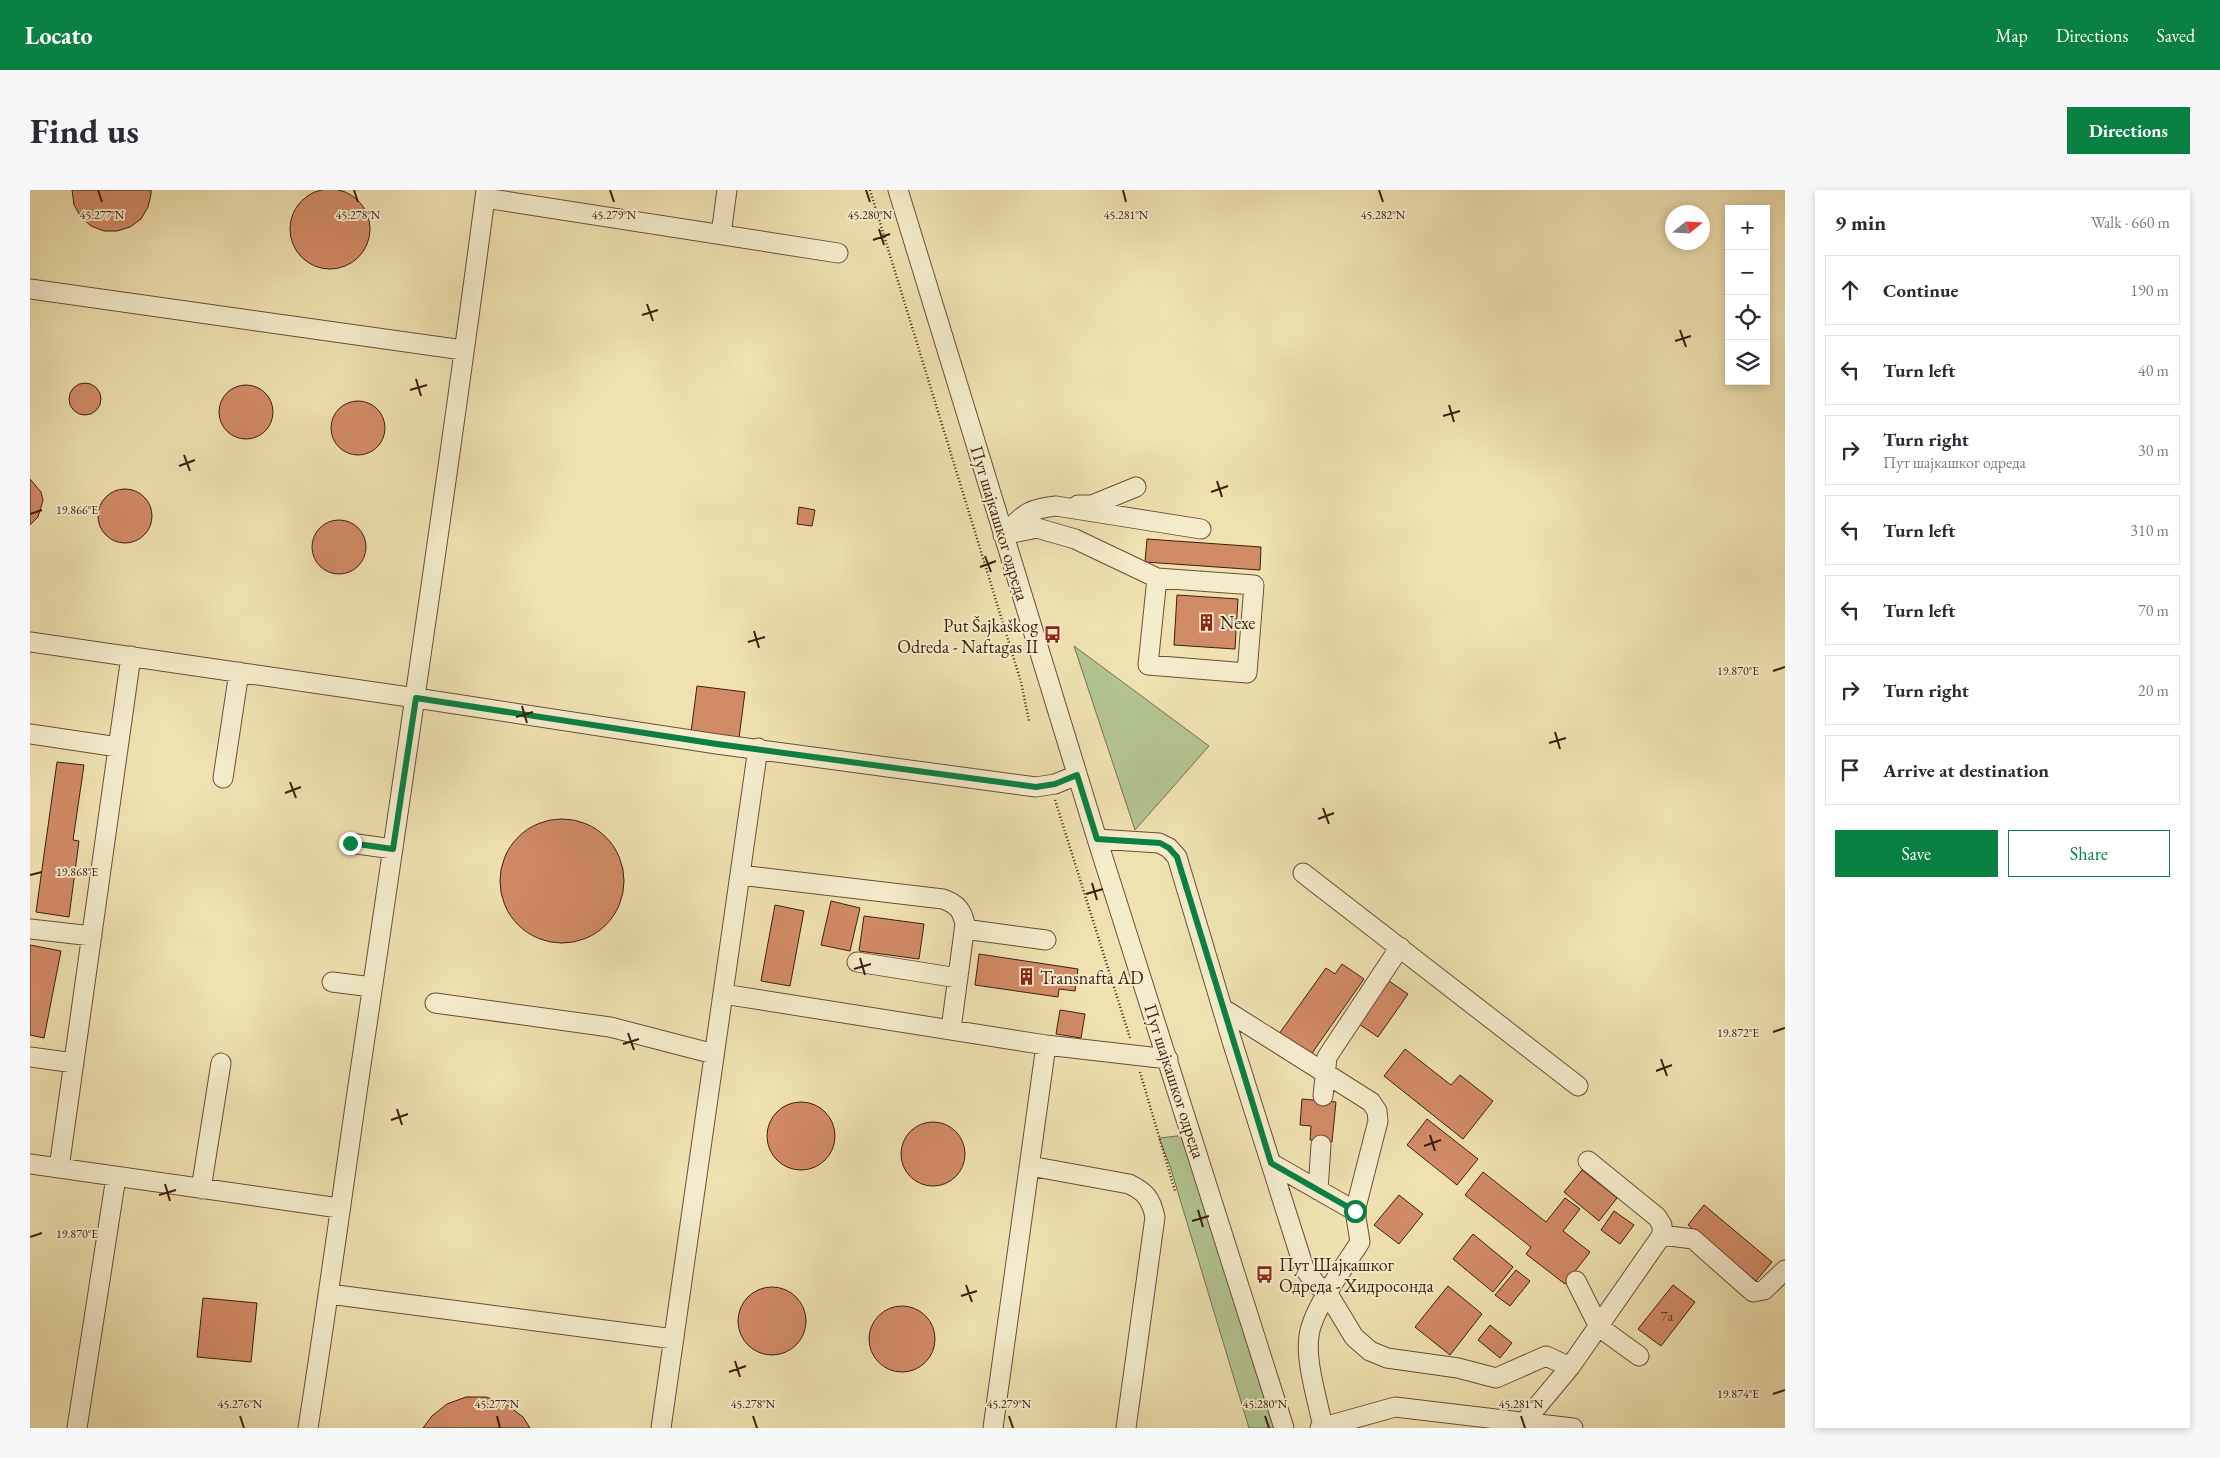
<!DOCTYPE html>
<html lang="en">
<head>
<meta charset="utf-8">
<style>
	:root { --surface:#fff; --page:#f7f7f7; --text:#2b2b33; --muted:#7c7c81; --line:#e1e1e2; --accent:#0b8043 }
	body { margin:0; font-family:"EB Garamond",serif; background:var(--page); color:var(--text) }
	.controls { position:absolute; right:15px; top:15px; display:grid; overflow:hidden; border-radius:0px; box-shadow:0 2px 8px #0003 }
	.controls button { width:45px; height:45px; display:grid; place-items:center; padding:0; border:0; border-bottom:1px solid var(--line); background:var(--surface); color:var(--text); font:25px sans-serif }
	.compass { position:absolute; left:1635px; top:15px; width:45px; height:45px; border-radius:50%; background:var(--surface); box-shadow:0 2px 8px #0003; rotate:72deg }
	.stop { position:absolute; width:15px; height:15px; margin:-11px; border:4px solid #0b8043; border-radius:50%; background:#fff }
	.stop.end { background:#0b8043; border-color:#fff; box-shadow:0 1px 5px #0008 }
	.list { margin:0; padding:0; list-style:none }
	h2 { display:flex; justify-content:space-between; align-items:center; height:65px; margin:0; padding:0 20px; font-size:21px }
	h2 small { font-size:16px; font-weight:400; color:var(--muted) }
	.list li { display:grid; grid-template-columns:32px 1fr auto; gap:15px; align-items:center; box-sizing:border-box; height:70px; margin:0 10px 10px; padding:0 10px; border:1px solid var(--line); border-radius:0px }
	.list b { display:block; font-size:19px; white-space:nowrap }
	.list p { margin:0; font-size:16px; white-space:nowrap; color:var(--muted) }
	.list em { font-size:16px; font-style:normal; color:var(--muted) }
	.actions { display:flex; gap:10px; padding:15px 20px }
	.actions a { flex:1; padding:11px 0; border:1px solid var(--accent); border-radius:0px; text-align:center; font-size:18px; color:var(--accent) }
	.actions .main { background:var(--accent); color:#fff }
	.icon { flex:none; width:28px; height:28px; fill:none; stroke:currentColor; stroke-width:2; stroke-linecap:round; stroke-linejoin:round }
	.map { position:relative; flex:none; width:1755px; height:1238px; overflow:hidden; border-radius:0px }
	header { display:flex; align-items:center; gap:30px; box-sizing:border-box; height:70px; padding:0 25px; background:var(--accent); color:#fff }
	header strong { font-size:24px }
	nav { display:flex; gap:28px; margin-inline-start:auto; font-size:18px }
	.intro { display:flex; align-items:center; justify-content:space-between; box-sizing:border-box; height:120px; padding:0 30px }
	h1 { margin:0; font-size:35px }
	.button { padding:12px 22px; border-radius:0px; background:var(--accent); color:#fff; font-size:18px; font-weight:700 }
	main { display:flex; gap:30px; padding:0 30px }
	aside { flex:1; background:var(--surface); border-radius:0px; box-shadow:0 2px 8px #0003 }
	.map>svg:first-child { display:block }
	.green { fill:#b2c490; stroke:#787050 }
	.building { fill:#d28b67; stroke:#3f1d0f }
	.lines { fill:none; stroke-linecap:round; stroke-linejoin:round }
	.minor-casing { stroke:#6b4e37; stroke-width:21 }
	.path { stroke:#3f1d0f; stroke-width:2.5; stroke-dasharray:1 2.5; stroke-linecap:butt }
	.minor { stroke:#f5eccc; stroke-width:19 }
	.route { stroke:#0b8043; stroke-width:6 }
	.ticks { fill:none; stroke:#3f1d0f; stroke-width:2 }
	.labels { text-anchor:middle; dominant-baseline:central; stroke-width:4; stroke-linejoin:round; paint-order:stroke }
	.number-label { font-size:15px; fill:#643825 }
	.street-label { font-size:18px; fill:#3f1d0f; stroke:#f5eccc }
	.poi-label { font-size:18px; fill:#3f1d0f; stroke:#f5eccc; text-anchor:start }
	.ticks-label { font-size:12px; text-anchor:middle; fill:#3f1d0f; stroke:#f5eccc; stroke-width:4; stroke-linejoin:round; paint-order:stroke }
</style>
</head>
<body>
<header>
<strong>Locato</strong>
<nav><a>Map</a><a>Directions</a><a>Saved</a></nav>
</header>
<div class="intro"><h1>Find us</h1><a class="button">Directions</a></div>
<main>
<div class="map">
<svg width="1755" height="1238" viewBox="0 0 1755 1238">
	<rect width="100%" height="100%" fill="#efe1b0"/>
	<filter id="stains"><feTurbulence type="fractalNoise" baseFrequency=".004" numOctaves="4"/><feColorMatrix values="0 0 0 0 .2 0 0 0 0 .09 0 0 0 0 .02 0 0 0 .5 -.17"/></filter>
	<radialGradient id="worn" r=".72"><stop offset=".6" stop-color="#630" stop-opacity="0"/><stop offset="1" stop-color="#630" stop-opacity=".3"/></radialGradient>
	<!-- green -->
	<path class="green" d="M1044,456L1179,556L1105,640Z
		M1156,945L1244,1238H1219L1140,976L1129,948Z"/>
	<!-- building -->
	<path class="building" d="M260 39a40 40 0 1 1 80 0a40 40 0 1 1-80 0Z
		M42,0H121V4L118,17L111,29L100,37L87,41H74L61,36L51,27L44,15Z
		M39 209a16 16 0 1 1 32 0a16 16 0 1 1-32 0Z
		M189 222a27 27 0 1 1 54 0a27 27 0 1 1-54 0Z
		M301 238a27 27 0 1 1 54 0a27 27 0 1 1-54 0Z
		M0,289L11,302L13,310L8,327L0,335Z
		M68 326a27 27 0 1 1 54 0a27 27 0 1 1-54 0Z
		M769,317L785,320L782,336L767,334Z
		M282 357a27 27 0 1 1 54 0a27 27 0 1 1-54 0Z
		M1117,349L1231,357L1230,380L1115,372Z
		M1147,405L1208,409L1205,459L1144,455Z
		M667,496L715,502L709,548L661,542Z
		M27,572L54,575L43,650L49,651L39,727L6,722Z
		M470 691a62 62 0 1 1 124 0a62 62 0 1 1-124 0Z
		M801,711L830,718L820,761L791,755Z
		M745,715L774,721L760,796L731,791Z
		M834,726L894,734L889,769L829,761Z
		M0,755L31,761L14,848L0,845Z
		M949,764L1048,779L1045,801L1029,799L1028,807L945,795Z
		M1312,774L1334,789L1280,866L1249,844L1296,778L1305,784Z
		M1359,791L1378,804L1348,847L1329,834Z
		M1030,820L1055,824L1051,848L1026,844Z
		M1375,859L1421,895L1430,885L1463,911L1433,949L1354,886Z
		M1272,909L1306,912L1302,952L1280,950L1281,936L1270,935Z
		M737 946a34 34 0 1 1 68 0a34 34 0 1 1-68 0Z
		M1397,929L1448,969L1427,995L1377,955Z
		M871 964a32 32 0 1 1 64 0a32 32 0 1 1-64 0Z
		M1552,980L1587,1008L1569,1031L1534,1002Z
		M1453,982L1516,1032L1535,1008L1550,1019L1533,1041L1560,1062L1535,1094L1496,1064L1501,1057L1435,1005Z
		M1369,1005L1393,1024L1369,1054L1344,1035Z
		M1674,1015L1742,1072L1726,1091L1658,1035Z
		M1584,1021L1604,1035L1590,1054L1571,1040Z
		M1443,1044L1483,1077L1463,1102L1423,1069Z
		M1486,1080L1500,1091L1480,1116L1465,1105Z
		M1643,1095L1665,1112L1631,1156L1608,1139Z
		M1418,1096L1452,1124L1420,1165L1385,1137Z
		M708 1131a34 34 0 1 1 68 0a34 34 0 1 1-68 0Z
		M173,1108L227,1113L221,1172L167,1167Z
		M839 1149a33 33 0 1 1 66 0a33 33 0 1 1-66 0Z
		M1460,1135L1482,1153L1470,1168L1448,1150Z
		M436,1207H456L476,1214L493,1227L500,1238H393L402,1226L417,1214Z"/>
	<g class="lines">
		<defs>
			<path id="minor" d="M868,0L1067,649L1254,1238
				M455,8L808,63
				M691,44L697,0
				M0,99L433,160
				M1048,315H1062L1106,297
				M973,345L1007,338L1045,349L1127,388L1118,475L1217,483L1224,395L1127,388
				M973,345C994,325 996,319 1026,316L1171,339
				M0,452L386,508L687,554L1006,597L1025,594L1047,585
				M0,544L88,557
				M193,588L209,482
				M1067,649L1129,653L1139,658L1147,667L1202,851L1274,1078L1286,1094L1298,1104L1324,1147L1340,1161L1357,1168L1428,1178L1466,1188L1516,1166L1540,1177
				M320,653L363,659
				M1273,683L1548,896
				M710,685L913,709C927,714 932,720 935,734L921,839
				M0,739L62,746
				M934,739L1016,750
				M827,772L928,788
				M302,792L342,797
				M693,804L1016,855L1138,869
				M405,813L580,837L684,864
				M1192,818L1341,912L1347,921L1348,931L1325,1021L1330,1052C1315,1076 1282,1120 1279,1146C1275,1171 1288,1212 1293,1237
				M0,867L44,873
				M1293,906L1297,867L1370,757
				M1241,973L1325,1021
				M0,974L309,1018
				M1000,976L1099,994C1116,1002 1121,1009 1125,1027L1096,1238
				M29,978L101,466
				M171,999L191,873
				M1288,1000L1291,955
				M1632,1045L1663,1049L1723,1102L1734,1100L1755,1080
				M1546,1091L1569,1137L1609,1166
				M299,1104L644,1149
				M1495,1231L1540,1177L1632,1045V1035L1627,1027L1558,971
				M47,1238L86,987
				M278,1238C300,1099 318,960 339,821C379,548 420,274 456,0
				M631,1238L728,558
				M963,1238L1016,855
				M1290,1238L1365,1217L1543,1238"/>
		</defs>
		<!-- minor casing -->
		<use href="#minor" class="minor-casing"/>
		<!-- path -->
		<path class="path" d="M840,0L991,492L999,531
			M1025,610L1100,848
			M1110,882L1145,1001"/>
		<!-- minor -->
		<use href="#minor" class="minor"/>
	</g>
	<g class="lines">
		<!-- route -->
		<path class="route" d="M320,653L363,659L386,508L687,554L1006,597L1025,594L1047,585L1067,649L1130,653L1139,658L1147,667L1241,973L1325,1021"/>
	</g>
	<!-- ticks -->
	<path class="ticks" d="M68,0L72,12M324,0L328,12M580,0L584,12M836,0L840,12M1093,0L1096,12M1349,0L1353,12M849,39L854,55M843,50L860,44M617,114L623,131M612,125L628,120M1650,140L1656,157M1645,151L1661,146M386,189L391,206M380,200L397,195M1419,215L1424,232M1413,226L1430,221M154,265L160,281M149,276L165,270M1187,291L1192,307M1181,302L1198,296M0,324L12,320M955,366L961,382M950,377L966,371M724,441L729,458M718,452L735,447M1743,481L1755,477M492,516L497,533M486,527L503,522M1525,542L1530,559M1519,553L1536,548M260,592L266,608M255,603L271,597M1293,618L1299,634M1288,629L1304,623M0,685L12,682M1062,693L1067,710M1056,704L1073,699M830,768L835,785M824,779L841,774M1743,842L1755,838M598,843L604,860M593,854L609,849M1631,869L1637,886M1626,881L1642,875M367,919L372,935M361,930L378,924M1400,945L1405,961M1394,956L1411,950M135,994L140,1011M129,1005L146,1000M1168,1020L1173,1037M1162,1031L1179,1026M0,1047L12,1043M936,1095L942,1112M931,1106L947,1101M705,1171L710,1187M699,1182L716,1176M1743,1204L1755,1200M210,1226L214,1238M467,1226L470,1238M723,1226L727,1238M979,1226L983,1238M1235,1226L1239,1238M1491,1226L1495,1238"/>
	<!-- icons -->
	<defs>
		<symbol id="building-bare" viewBox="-9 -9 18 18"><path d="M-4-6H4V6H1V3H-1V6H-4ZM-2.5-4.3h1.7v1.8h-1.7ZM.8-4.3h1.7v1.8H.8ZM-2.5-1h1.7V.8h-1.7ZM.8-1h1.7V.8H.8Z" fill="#8f2418" stroke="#f5eccc" stroke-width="2.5" paint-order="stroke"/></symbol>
		<symbol id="bus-bare" viewBox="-9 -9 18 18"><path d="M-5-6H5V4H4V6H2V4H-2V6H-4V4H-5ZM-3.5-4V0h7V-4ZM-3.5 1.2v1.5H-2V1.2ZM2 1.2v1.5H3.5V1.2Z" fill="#8f2418" stroke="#f5eccc" stroke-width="2.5" paint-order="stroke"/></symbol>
	</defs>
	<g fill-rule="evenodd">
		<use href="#building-bare" x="1164" y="420" width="25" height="25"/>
		<use href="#bus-bare" x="1010" y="432" width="25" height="25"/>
		<use href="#building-bare" x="984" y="774" width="25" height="25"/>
		<use href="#bus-bare" x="1222" y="1072" width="25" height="25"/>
	</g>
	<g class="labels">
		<!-- number labels -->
		<g class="number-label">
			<text x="1637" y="1125">7a</text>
		</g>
		<!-- street labels -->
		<g class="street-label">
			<text transform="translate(970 333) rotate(73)">Пут шајкашког одреда</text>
			<text transform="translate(1145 891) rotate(72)">Пут шајкашког одреда</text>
		</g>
		<!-- poi labels -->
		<g class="poi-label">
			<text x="1190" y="432">Nexe</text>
			<text x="1008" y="435" text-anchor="end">Put Šajkaškog<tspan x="1008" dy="21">Odreda - Naftagas II</tspan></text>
			<text x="1010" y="787">Transnafta AD</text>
			<text x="1249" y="1074">Пут Шајкашког<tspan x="1249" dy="21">Одреда - Хидросонда</tspan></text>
		</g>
	</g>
	<g class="ticks-label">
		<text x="72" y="29">45.277°N</text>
		<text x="328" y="29">45.278°N</text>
		<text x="584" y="29">45.279°N</text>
		<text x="840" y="29">45.280°N</text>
		<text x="1096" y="29">45.281°N</text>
		<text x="1353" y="29">45.282°N</text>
		<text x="47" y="324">19.866°E</text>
		<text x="1708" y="485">19.870°E</text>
		<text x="47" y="686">19.868°E</text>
		<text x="1708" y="847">19.872°E</text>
		<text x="47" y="1048">19.870°E</text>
		<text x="1708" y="1208">19.874°E</text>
		<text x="210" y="1218">45.276°N</text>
		<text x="467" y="1218">45.277°N</text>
		<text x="723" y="1218">45.278°N</text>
		<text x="979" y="1218">45.279°N</text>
		<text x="1235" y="1218">45.280°N</text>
		<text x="1491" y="1218">45.281°N</text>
	</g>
	<rect width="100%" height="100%" filter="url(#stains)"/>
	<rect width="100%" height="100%" fill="url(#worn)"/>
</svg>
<div class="controls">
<button>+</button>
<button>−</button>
<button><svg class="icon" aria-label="locate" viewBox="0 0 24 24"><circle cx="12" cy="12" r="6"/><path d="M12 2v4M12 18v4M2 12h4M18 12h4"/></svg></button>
<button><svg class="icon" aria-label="layers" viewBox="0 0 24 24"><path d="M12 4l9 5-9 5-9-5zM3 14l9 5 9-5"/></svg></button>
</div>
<svg class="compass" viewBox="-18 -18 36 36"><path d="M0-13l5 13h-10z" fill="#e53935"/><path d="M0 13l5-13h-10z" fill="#7c7c81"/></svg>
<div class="stop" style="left:1325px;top:1021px"></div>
<div class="stop end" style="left:320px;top:653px"></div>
</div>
<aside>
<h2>9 min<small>Walk · 660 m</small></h2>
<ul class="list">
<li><svg class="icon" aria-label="ahead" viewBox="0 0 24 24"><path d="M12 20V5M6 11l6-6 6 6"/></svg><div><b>Continue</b></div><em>190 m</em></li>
<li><svg class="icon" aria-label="left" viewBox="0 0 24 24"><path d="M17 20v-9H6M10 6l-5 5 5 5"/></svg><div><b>Turn left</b></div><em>40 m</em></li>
<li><svg class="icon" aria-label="right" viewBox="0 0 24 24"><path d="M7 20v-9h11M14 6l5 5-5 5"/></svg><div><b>Turn right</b><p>Пут шајкашког одреда</p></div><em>30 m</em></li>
<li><svg class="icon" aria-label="left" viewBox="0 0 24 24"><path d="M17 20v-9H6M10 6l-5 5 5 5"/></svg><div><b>Turn left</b></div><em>310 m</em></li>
<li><svg class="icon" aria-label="left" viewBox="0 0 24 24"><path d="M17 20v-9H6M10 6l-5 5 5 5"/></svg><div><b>Turn left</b></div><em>70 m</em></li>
<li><svg class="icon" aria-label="right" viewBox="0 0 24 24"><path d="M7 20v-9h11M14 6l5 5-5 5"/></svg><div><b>Turn right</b></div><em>20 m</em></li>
<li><svg class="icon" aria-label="arrive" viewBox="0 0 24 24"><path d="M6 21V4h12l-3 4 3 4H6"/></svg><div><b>Arrive at destination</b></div></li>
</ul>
<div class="actions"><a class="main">Save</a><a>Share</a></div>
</aside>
</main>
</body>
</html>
